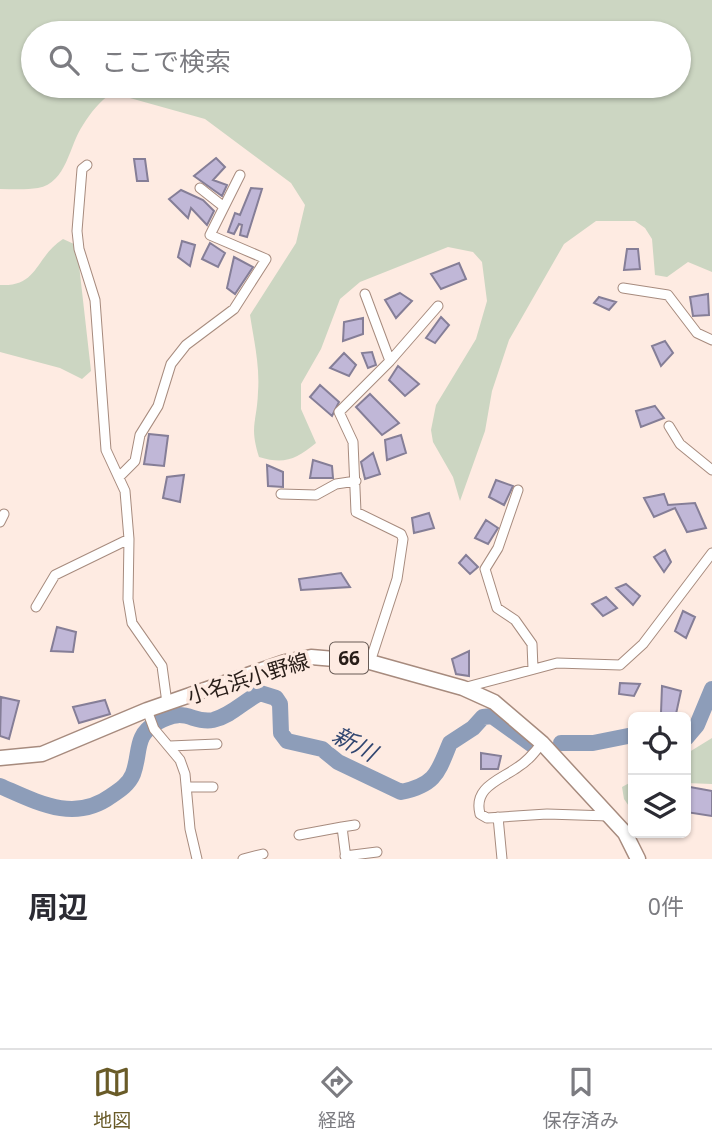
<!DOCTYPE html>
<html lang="ja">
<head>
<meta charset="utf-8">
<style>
	:root { --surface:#fff; --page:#f7f7f7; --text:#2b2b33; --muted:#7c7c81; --line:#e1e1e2; --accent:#695b28 }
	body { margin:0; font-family:"Noto Sans","Noto Sans JP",sans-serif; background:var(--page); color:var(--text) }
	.controls { position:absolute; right:21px; bottom:21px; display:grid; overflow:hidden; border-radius:10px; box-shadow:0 2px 5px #0004 }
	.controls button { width:63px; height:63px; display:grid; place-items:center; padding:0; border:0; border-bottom:2px solid var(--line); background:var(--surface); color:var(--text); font:35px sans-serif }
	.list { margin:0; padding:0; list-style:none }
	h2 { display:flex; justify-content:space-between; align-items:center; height:91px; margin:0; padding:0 28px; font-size:30px }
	h2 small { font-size:23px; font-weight:400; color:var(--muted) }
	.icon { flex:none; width:38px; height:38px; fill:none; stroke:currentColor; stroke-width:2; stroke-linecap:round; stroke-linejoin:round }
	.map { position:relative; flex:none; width:712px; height:859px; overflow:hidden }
	.search { position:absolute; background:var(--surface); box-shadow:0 2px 5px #0004; left:21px; right:21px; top:21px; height:77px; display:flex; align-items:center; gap:18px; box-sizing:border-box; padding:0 24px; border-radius:38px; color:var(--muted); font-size:26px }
	.sheet { height:189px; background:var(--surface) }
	nav { display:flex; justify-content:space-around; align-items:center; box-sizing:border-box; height:98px; border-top:2px solid var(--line); background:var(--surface); font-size:19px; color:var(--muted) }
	nav a { display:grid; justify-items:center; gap:4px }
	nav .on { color:var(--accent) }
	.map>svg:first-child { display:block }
	.green { fill:#ccd6c2; fill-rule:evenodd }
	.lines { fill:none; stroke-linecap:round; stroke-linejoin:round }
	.river { stroke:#8d9db9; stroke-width:16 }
	.building { fill:#c0b7d7; stroke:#857e97; stroke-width:2 }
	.street-casing { stroke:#a78b7e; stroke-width:11 }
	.primary-casing { stroke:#a78b7e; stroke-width:17 }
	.street { stroke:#fff; stroke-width:9 }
	.primary { stroke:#fff; stroke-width:14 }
	.labels { text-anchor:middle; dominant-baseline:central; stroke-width:7; stroke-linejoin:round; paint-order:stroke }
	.shield { fill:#feebe2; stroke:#685b55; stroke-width:2 }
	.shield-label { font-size:19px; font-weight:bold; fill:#281d18 }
	.street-label { font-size:21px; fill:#281d18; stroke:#feebe2 }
	.water-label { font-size:23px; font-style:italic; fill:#314670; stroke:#feebe2 }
</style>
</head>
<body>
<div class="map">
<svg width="712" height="859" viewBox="0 0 712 859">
	<rect width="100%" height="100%" fill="#feebe2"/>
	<!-- green -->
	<path class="green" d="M0,0H712V272L688,262L667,277L655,275L652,239L645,228L635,221H596L564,244L509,340L492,391L485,431L460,501L453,477L433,442L431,430L436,405L476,339L487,301L482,262L473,252L448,247L360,282L340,299L321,349L301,384V409L316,443C296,459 285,465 259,457C249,425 257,423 258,392C260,366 254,341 250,315L296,243L305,205L291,183L205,119L112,93C100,101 91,112 83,125C69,145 67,183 38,188C26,190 12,189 0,189ZM679,33V86H33V33Z
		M63,239L74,244L78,256L91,371L82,379L60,368L0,352V285C39,287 34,258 63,239Z
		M712,738V784L686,783V754Z
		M633,781V812L624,799L622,787Z"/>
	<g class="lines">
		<!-- river -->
		<path class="river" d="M686,738L697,725L712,689
			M561,743H593L633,735
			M0,786C37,802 74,823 111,796C120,790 129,784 133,774C141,752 134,736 156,723C187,705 191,724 213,720C231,716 244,701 260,693L276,698L280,704L281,733L287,741L322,749L338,762L401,792C436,785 438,772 450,743L473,728L483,717L492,716L531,744"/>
	</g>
	<!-- building -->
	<path class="building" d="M216,158L225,167L213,180L227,185L222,196L194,176Z
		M134,159H145L148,181H137Z
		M251,188L262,189L247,237L240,235L242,225L239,224L234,234L228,232L235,213L240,215Z
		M181,190L203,200L214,211L207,225L191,208L188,218L169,199Z
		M182,241L195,245L190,266L178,257Z
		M210,243L225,253L218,267L202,259Z
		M627,249H638L640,269L624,270Z
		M234,257L253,267L235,294L227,288Z
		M459,263L466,279L441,289L431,274Z
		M400,293L412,301L396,318L385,300Z
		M708,294L709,315L693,316L690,297Z
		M599,297L616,302L609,310L594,303Z
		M441,317L449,325L435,343L426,338Z
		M363,318V334L343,341L344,322Z
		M665,341L673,353L661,366L652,346Z
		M372,352L376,365L368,368L362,353Z
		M344,353L356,365L349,376L330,368Z
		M398,366L419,384L405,396L389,380Z
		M320,385L339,402L332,416L310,397Z
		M370,394L399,423L382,435L356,407Z
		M655,406L664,418L641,427L636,411Z
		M149,434L168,436L164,466L144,464Z
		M401,435L406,453L387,460L385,440Z
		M373,453L380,474L365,479L361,462Z
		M313,460L332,466L333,478H310Z
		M267,465L283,472V487L268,486Z
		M184,475L180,502L163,498L167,477Z
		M496,480L513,486L504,505L489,497Z
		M664,494L668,505L695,503L706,528L687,532L675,508L654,517L644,498Z
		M429,513L434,528L414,533L412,518Z
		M486,520L498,528L488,544L475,538Z
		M665,550L671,562L664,572L654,557Z
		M466,555L478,567L470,574L459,563Z
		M341,573L350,587L301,590L299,579Z
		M626,584L640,596L633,605L616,588Z
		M606,597L617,608L603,616L592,604Z
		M683,611L695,617L686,638L675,631Z
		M57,627L76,632L73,652L51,651Z
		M469,651V676L456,674L452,659Z
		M620,683L640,684L634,696L619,694Z
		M662,686L681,691L676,714L661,713Z
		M1,697L19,701L9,739L0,736Z
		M105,700L110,714L79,723L73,707Z
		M481,753L501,756L498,769H481Z
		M690,787L712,791V816L686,812Z"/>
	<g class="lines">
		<defs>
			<path id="street" d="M87,165L82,169L77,231L79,249L95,300L106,450L125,491L129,539L128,599L132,623L162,666L167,703
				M200,188L224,207
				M623,288L668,295L697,333L712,340
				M365,294L390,361
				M669,426L680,444L712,470
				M120,476L135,461L140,435L158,406L171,364L186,345L234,309L266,259L210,235L240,175
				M518,490L498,548L485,569L497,608L515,620L532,644L533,669
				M281,494L316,495L336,484L356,481
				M0,522L4,514
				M36,607L55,575L129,539
				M370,662L397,579L403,539L401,534L356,512L353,442L339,412L390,361L438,306
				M463,688L557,663L620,665L643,644L712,553
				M147,710L154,729L180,760L185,774L190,829L197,859
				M542,743C535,752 528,761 518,767C500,780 473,787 480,814L487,818L547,814L609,816
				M170,746L217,744
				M188,787H213
				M498,817L502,859
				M342,827L355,825
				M299,835L342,827L346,859
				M345,856L377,852
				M243,859L263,854"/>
			<path id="primary" d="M0,758L42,754L147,710L285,662L311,657L370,662L463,688L494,702L542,743L625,833L638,859"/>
		</defs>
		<!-- street casing -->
		<use href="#street" class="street-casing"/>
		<!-- primary casing -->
		<use href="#primary" class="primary-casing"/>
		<!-- street -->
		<use href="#street" class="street"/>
		<!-- primary -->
		<use href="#primary" class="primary"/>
	</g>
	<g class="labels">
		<!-- shield labels -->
		<rect class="shield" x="330" y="642.5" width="38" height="31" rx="5"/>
		<g class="shield-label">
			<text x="349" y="658">66</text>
		</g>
		<!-- street labels -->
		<g class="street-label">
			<text transform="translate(248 678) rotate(-17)">小名浜小野線</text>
		</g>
		<!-- water labels -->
		<g class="water-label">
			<text transform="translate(355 743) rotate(28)">新川</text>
		</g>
	</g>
</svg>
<div class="controls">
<button><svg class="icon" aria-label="locate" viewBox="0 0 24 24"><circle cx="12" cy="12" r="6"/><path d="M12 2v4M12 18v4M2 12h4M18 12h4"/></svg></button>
<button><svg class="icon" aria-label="layers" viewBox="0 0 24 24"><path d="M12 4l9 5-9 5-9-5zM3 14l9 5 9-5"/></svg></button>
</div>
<div class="search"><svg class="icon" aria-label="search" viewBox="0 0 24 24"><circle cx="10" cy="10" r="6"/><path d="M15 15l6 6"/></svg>ここで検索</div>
</div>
<section class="sheet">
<h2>周辺<small>0件</small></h2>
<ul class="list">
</ul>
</section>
<nav>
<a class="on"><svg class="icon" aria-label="map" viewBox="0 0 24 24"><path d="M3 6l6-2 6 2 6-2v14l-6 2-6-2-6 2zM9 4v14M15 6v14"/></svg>地図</a>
<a><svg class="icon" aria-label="directions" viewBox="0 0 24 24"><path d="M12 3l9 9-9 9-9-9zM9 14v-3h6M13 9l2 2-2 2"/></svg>経路</a>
<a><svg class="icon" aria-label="saved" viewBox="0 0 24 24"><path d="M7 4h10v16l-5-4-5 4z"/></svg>保存済み</a>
</nav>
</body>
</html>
